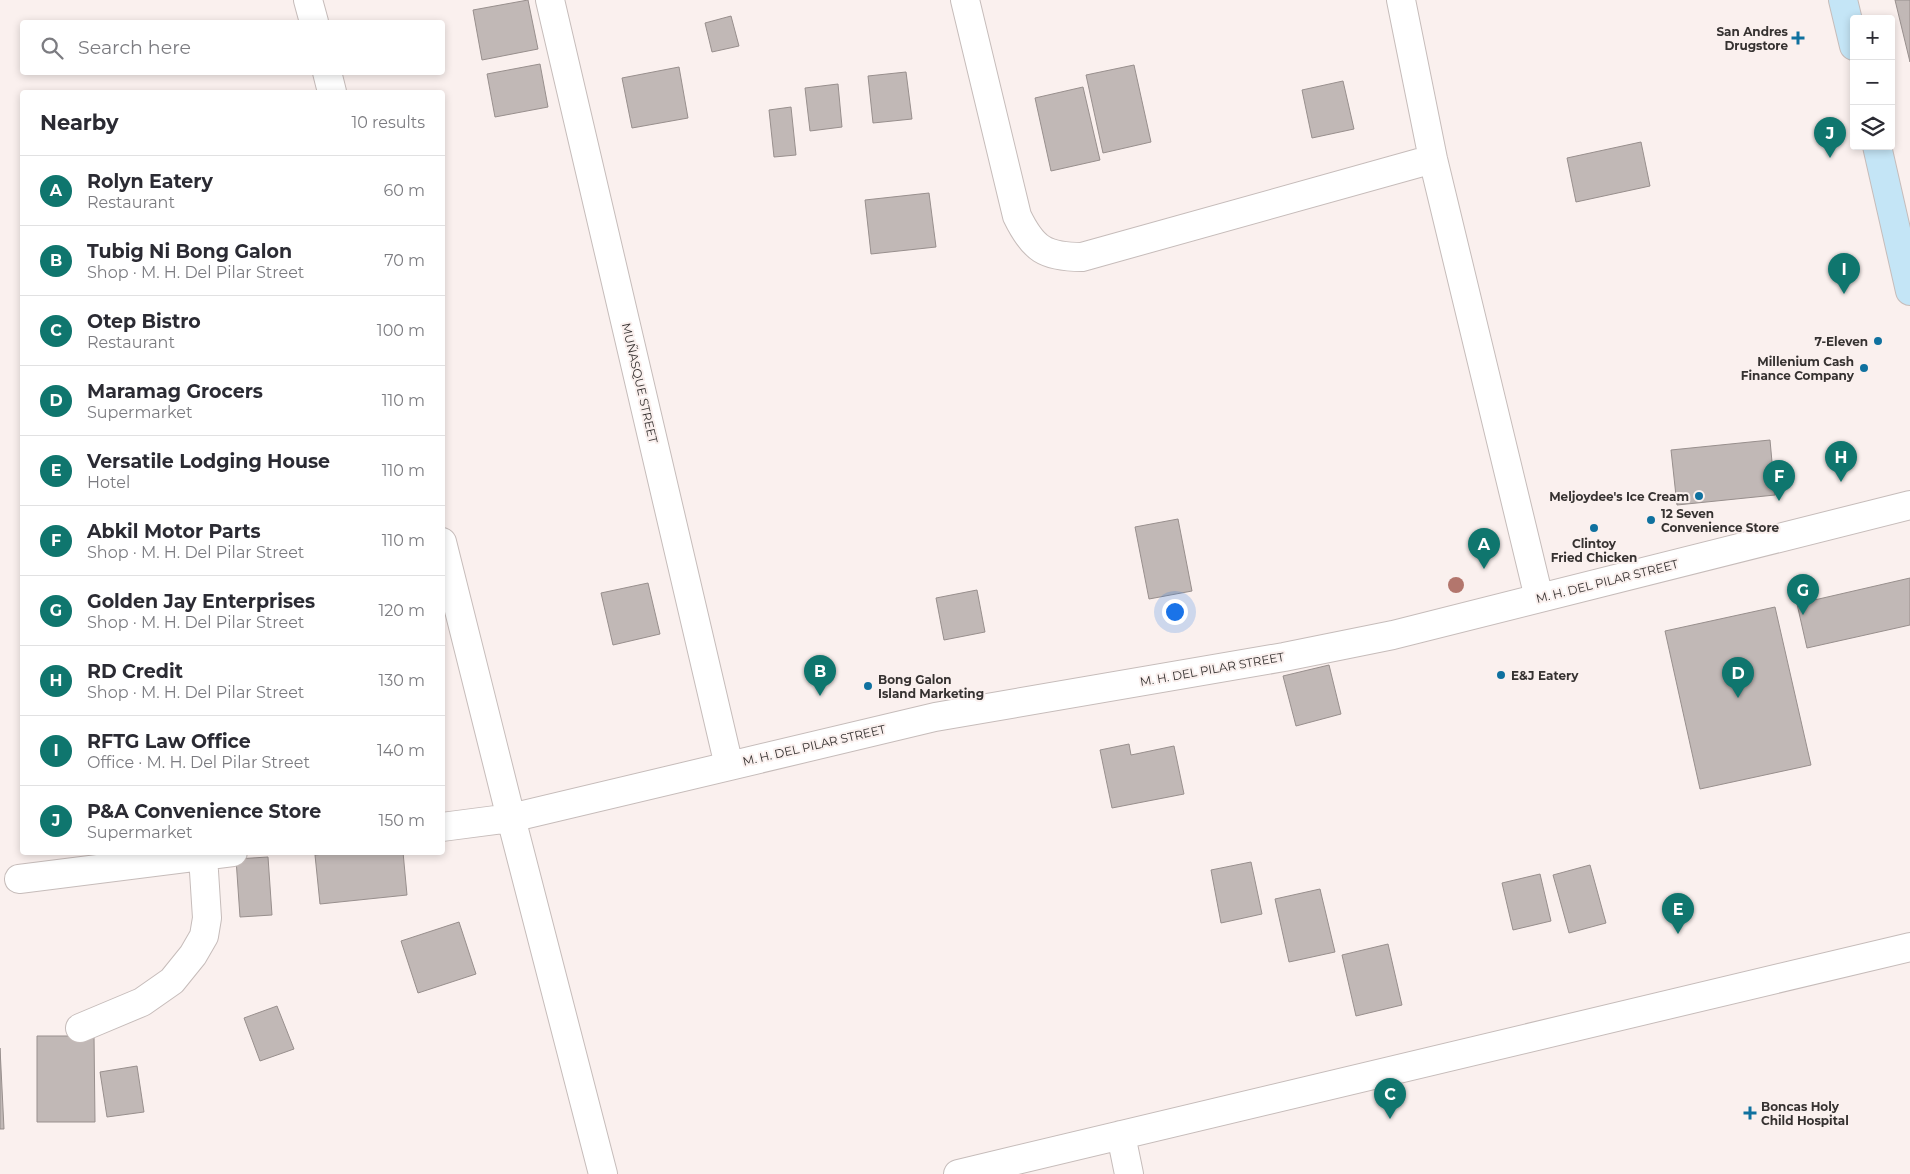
<!DOCTYPE html>
<html lang="en">
<head>
<meta charset="utf-8">
<style>
	:root { --surface:#fff; --page:#f7f7f7; --text:#2b2b33; --muted:#7c7c81; --line:#e1e1e2; --accent:#0f766e }
	body { margin:0; font-family:Montserrat,sans-serif; background:var(--page); color:var(--text) }
	.controls { position:absolute; right:15px; top:15px; display:grid; overflow:hidden; border-radius:5px; box-shadow:0 2px 8px #0003 }
	.controls button { width:45px; height:45px; display:grid; place-items:center; padding:0; border:0; border-bottom:1px solid var(--line); background:var(--surface); color:var(--text); font:25px sans-serif }
	.you { position:absolute; left:1174px; top:611px; width:18px; height:18px; margin:-12px; border:4px solid #fff; border-radius:50%; background:#1a73e8; box-shadow:0 0 0 8px #1a73e833 }
	.badge { display:grid; place-items:center; width:32px; height:32px; border-radius:50%; background:var(--accent); color:#fff; font-size:16px; font-weight:700 }
	.pin { position:absolute; translate:-50% -41px; filter:drop-shadow(0 1px 2px #0008) }
	.pin::after { content:''; position:absolute; top:26px; width:18px; height:15px; background:inherit; clip-path:polygon(0 0,100% 0,50% 100%) }
	.list { margin:0; padding:0; list-style:none }
	h2 { display:flex; justify-content:space-between; align-items:center; height:65px; margin:0; padding:0 20px; font-size:21px }
	h2 small { font-size:16px; font-weight:400; color:var(--muted) }
	.list li { display:grid; grid-template-columns:32px 1fr auto; gap:15px; align-items:center; box-sizing:border-box; height:70px; padding:0 20px; border-top:1px solid var(--line) }
	.list b { display:block; font-size:19px; white-space:nowrap }
	.list p { margin:0; font-size:16px; white-space:nowrap; color:var(--muted) }
	.list em { font-size:16px; font-style:normal; color:var(--muted) }
	.icon { flex:none; width:28px; height:28px; fill:none; stroke:currentColor; stroke-width:2; stroke-linecap:round; stroke-linejoin:round }
	.map { position:relative; flex:none; width:1910px; height:1174px; overflow:hidden }
	.search { position:absolute; background:var(--surface); box-shadow:0 2px 8px #0003; left:20px; top:20px; width:425px; height:55px; display:flex; align-items:center; gap:12px; box-sizing:border-box; padding:0 18px; border-radius:5px; color:var(--muted); font-size:19px }
	.panel { position:absolute; background:var(--surface); box-shadow:0 2px 8px #0003; left:20px; top:90px; width:425px; height:765px; border-radius:5px }
	.map>svg:first-child { display:block }
	.building { fill:#c1b8b6; stroke:#988f8d }
	.lines { fill:none; stroke-linecap:round; stroke-linejoin:round }
	.street-casing { stroke:#c6bcba; stroke-width:30 }
	.secondary-casing { stroke:#c6bcba; stroke-width:30 }
	.street { stroke:#fff; stroke-width:28 }
	.secondary { stroke:#c4e5f6; stroke-width:28 }
	.tree { fill:#b3766d }
	.poi-dot { fill:#0f719f; stroke:#faf0ee; stroke-width:2 }
	.labels { text-anchor:middle; dominant-baseline:central; stroke-width:4; stroke-linejoin:round; paint-order:stroke }
	.poi-label { font-size:12px; font-weight:bold; fill:#363231; stroke:#faf0ee; text-anchor:end }
	.street-label { font-size:12px; fill:#363231; stroke:#faf0ee }
</style>
</head>
<body>
<div class="map">
<svg width="1910" height="1174" viewBox="0 0 1910 1174">
	<rect width="100%" height="100%" fill="#faf0ee"/>
	<!-- building -->
	<path class="building" d="M528,0L538,49L482,60L473,10Z
		M1895,0H1910V62Z
		M731,16L739,46L712,52L705,23Z
		M540,64L548,107L495,117L487,74Z
		M1134,65L1151,142L1103,153L1086,75Z
		M679,67L688,118L632,128L622,78Z
		M906,72L912,119L873,123L868,76Z
		M1343,81L1354,129L1312,138L1302,90Z
		M838,84L842,127L810,131L805,88Z
		M1083,87L1100,160L1051,171L1035,98Z
		M791,107L796,155L774,157L769,110Z
		M1641,142L1650,186L1576,202L1567,158Z
		M929,193L936,247L871,254L865,200Z
		M1770,440L1775,495L1677,505L1671,450Z
		M1178,519L1192,591L1149,599L1135,527Z
		M1910,578V625L1807,648L1797,604Z
		M648,583L660,634L613,645L601,593Z
		M977,590L985,632L944,640L936,598Z
		M1775,607L1811,765L1700,789L1665,631Z
		M1329,665L1341,714L1296,726L1283,676Z
		M1129,744L1131,755L1174,746L1184,794L1112,808L1100,750Z
		M340,852H403L407,895L320,904L315,855Z
		M268,857L272,915L240,917L236,859Z
		M1251,862L1262,914L1221,923L1211,870Z
		M1590,865L1606,923L1569,933L1553,875Z
		M1540,874L1551,921L1513,930L1502,883Z
		M1320,889L1335,952L1289,962L1275,899Z
		M459,922L476,974L418,993L401,941Z
		M1388,944L1402,1005L1356,1016L1342,955Z
		M277,1006L294,1049L260,1061L244,1018Z
		M37,1036H94L95,1122H37Z
		M0,1048L4,1129H0Z
		M137,1066L144,1112L107,1117L100,1072Z"/>
	<g class="lines">
		<defs>
			<path id="street" d="M308,0L314,22
				M550,0L729,766
				M965,0L1017,216C1033,249 1045,257 1082,257L1433,159
				M1401,0L1433,159L1539,598
				M327,72L332,92
				M442,542L511,818L603,1174
				M442,827L511,818L935,717L1284,657L1393,635L1910,505
				M19,879L233,852
				M80,1028L142,1002L172,981L193,955L204,936L207,918L203,856
				M1121,1135L1129,1174
				M958,1174L1910,947"/>
			<path id="secondary" d="M1843,0L1854,46
				M1877,146L1910,291"/>
		</defs>
		<!-- street casing -->
		<use href="#street" class="street-casing"/>
		<!-- secondary casing -->
		<use href="#secondary" class="secondary-casing"/>
		<!-- street -->
		<use href="#street" class="street"/>
		<!-- secondary -->
		<use href="#secondary" class="secondary"/>
	</g>
	<!-- trees -->
	<circle class="tree" cx="1456" cy="585" r="8"/>
	<!-- markers -->
	<g class="poi-dot">
		<path d="M1795.5 30.5h5v5h5v5h-5v5h-5v-5h-5v-5h5z"/>
		<circle cx="1878" cy="341" r="5"/>
		<circle cx="1864" cy="368" r="5"/>
		<circle cx="1699" cy="496" r="5"/>
		<circle cx="1651" cy="520" r="5"/>
		<circle cx="1594" cy="528" r="5"/>
		<circle cx="1501" cy="675" r="5"/>
		<circle cx="868" cy="686" r="5"/>
		<path d="M1747.5 1105.5h5v5h5v5h-5v5h-5v-5h-5v-5h5z"/>
	</g>
	<g class="labels">
		<!-- poi labels -->
		<g class="poi-label">
			<text x="1788" y="31">San Andres<tspan x="1788" dy="14">Drugstore</tspan></text>
			<text x="1868" y="341">7-Eleven</text>
			<text x="1854" y="361">Millenium Cash<tspan x="1854" dy="14">Finance Company</tspan></text>
			<text x="1689" y="496">Meljoydee's Ice Cream</text>
			<text x="1661" y="513" text-anchor="start">12 Seven<tspan x="1661" dy="14">Convenience Store</tspan></text>
			<text x="1594" y="543" text-anchor="middle">Clintoy<tspan x="1594" dy="14">Fried Chicken</tspan></text>
			<text x="1511" y="675" text-anchor="start">E&amp;J Eatery</text>
			<text x="878" y="679" text-anchor="start">Bong Galon<tspan x="878" dy="14">Island Marketing</tspan></text>
			<text x="1761" y="1106" text-anchor="start">Boncas Holy<tspan x="1761" dy="14">Child Hospital</tspan></text>
		</g>
		<!-- street labels -->
		<g class="street-label">
			<text transform="translate(640 383) rotate(77)">MUÑASQUE STREET</text>
			<text transform="translate(1607 581) rotate(-14)">M. H. DEL PILAR STREET</text>
			<text transform="translate(1212 669) rotate(-10)">M. H. DEL PILAR STREET</text>
			<text transform="translate(814 745) rotate(-13)">M. H. DEL PILAR STREET</text>
		</g>
	</g>
</svg>
<div class="controls">
<button>+</button>
<button>−</button>
<button><svg class="icon" aria-label="layers" viewBox="0 0 24 24"><path d="M12 4l9 5-9 5-9-5zM3 14l9 5 9-5"/></svg></button>
</div>
<div class="you"></div>
<div class="pin badge" style="left:1484px;top:569px">A</div>
<div class="pin badge" style="left:820px;top:696px">B</div>
<div class="pin badge" style="left:1390px;top:1119px">C</div>
<div class="pin badge" style="left:1738px;top:698px">D</div>
<div class="pin badge" style="left:1678px;top:934px">E</div>
<div class="pin badge" style="left:1779px;top:501px">F</div>
<div class="pin badge" style="left:1803px;top:615px">G</div>
<div class="pin badge" style="left:1841px;top:482px">H</div>
<div class="pin badge" style="left:1844px;top:294px">I</div>
<div class="pin badge" style="left:1830px;top:158px">J</div>
<div class="search"><svg class="icon" aria-label="search" viewBox="0 0 24 24"><circle cx="10" cy="10" r="6"/><path d="M15 15l6 6"/></svg>Search here</div>
<section class="panel">
<h2>Nearby<small>10 results</small></h2>
<ul class="list">
<li><span class="badge">A</span><div><b>Rolyn Eatery</b><p>Restaurant</p></div><em>60 m</em></li>
<li><span class="badge">B</span><div><b>Tubig Ni Bong Galon</b><p>Shop · M. H. Del Pilar Street</p></div><em>70 m</em></li>
<li><span class="badge">C</span><div><b>Otep Bistro</b><p>Restaurant</p></div><em>100 m</em></li>
<li><span class="badge">D</span><div><b>Maramag Grocers</b><p>Supermarket</p></div><em>110 m</em></li>
<li><span class="badge">E</span><div><b>Versatile Lodging House</b><p>Hotel</p></div><em>110 m</em></li>
<li><span class="badge">F</span><div><b>Abkil Motor Parts</b><p>Shop · M. H. Del Pilar Street</p></div><em>110 m</em></li>
<li><span class="badge">G</span><div><b>Golden Jay Enterprises</b><p>Shop · M. H. Del Pilar Street</p></div><em>120 m</em></li>
<li><span class="badge">H</span><div><b>RD Credit</b><p>Shop · M. H. Del Pilar Street</p></div><em>130 m</em></li>
<li><span class="badge">I</span><div><b>RFTG Law Office</b><p>Office · M. H. Del Pilar Street</p></div><em>140 m</em></li>
<li><span class="badge">J</span><div><b>P&amp;A Convenience Store</b><p>Supermarket</p></div><em>150 m</em></li>
</ul>
</section>
</div>
</body>
</html>
